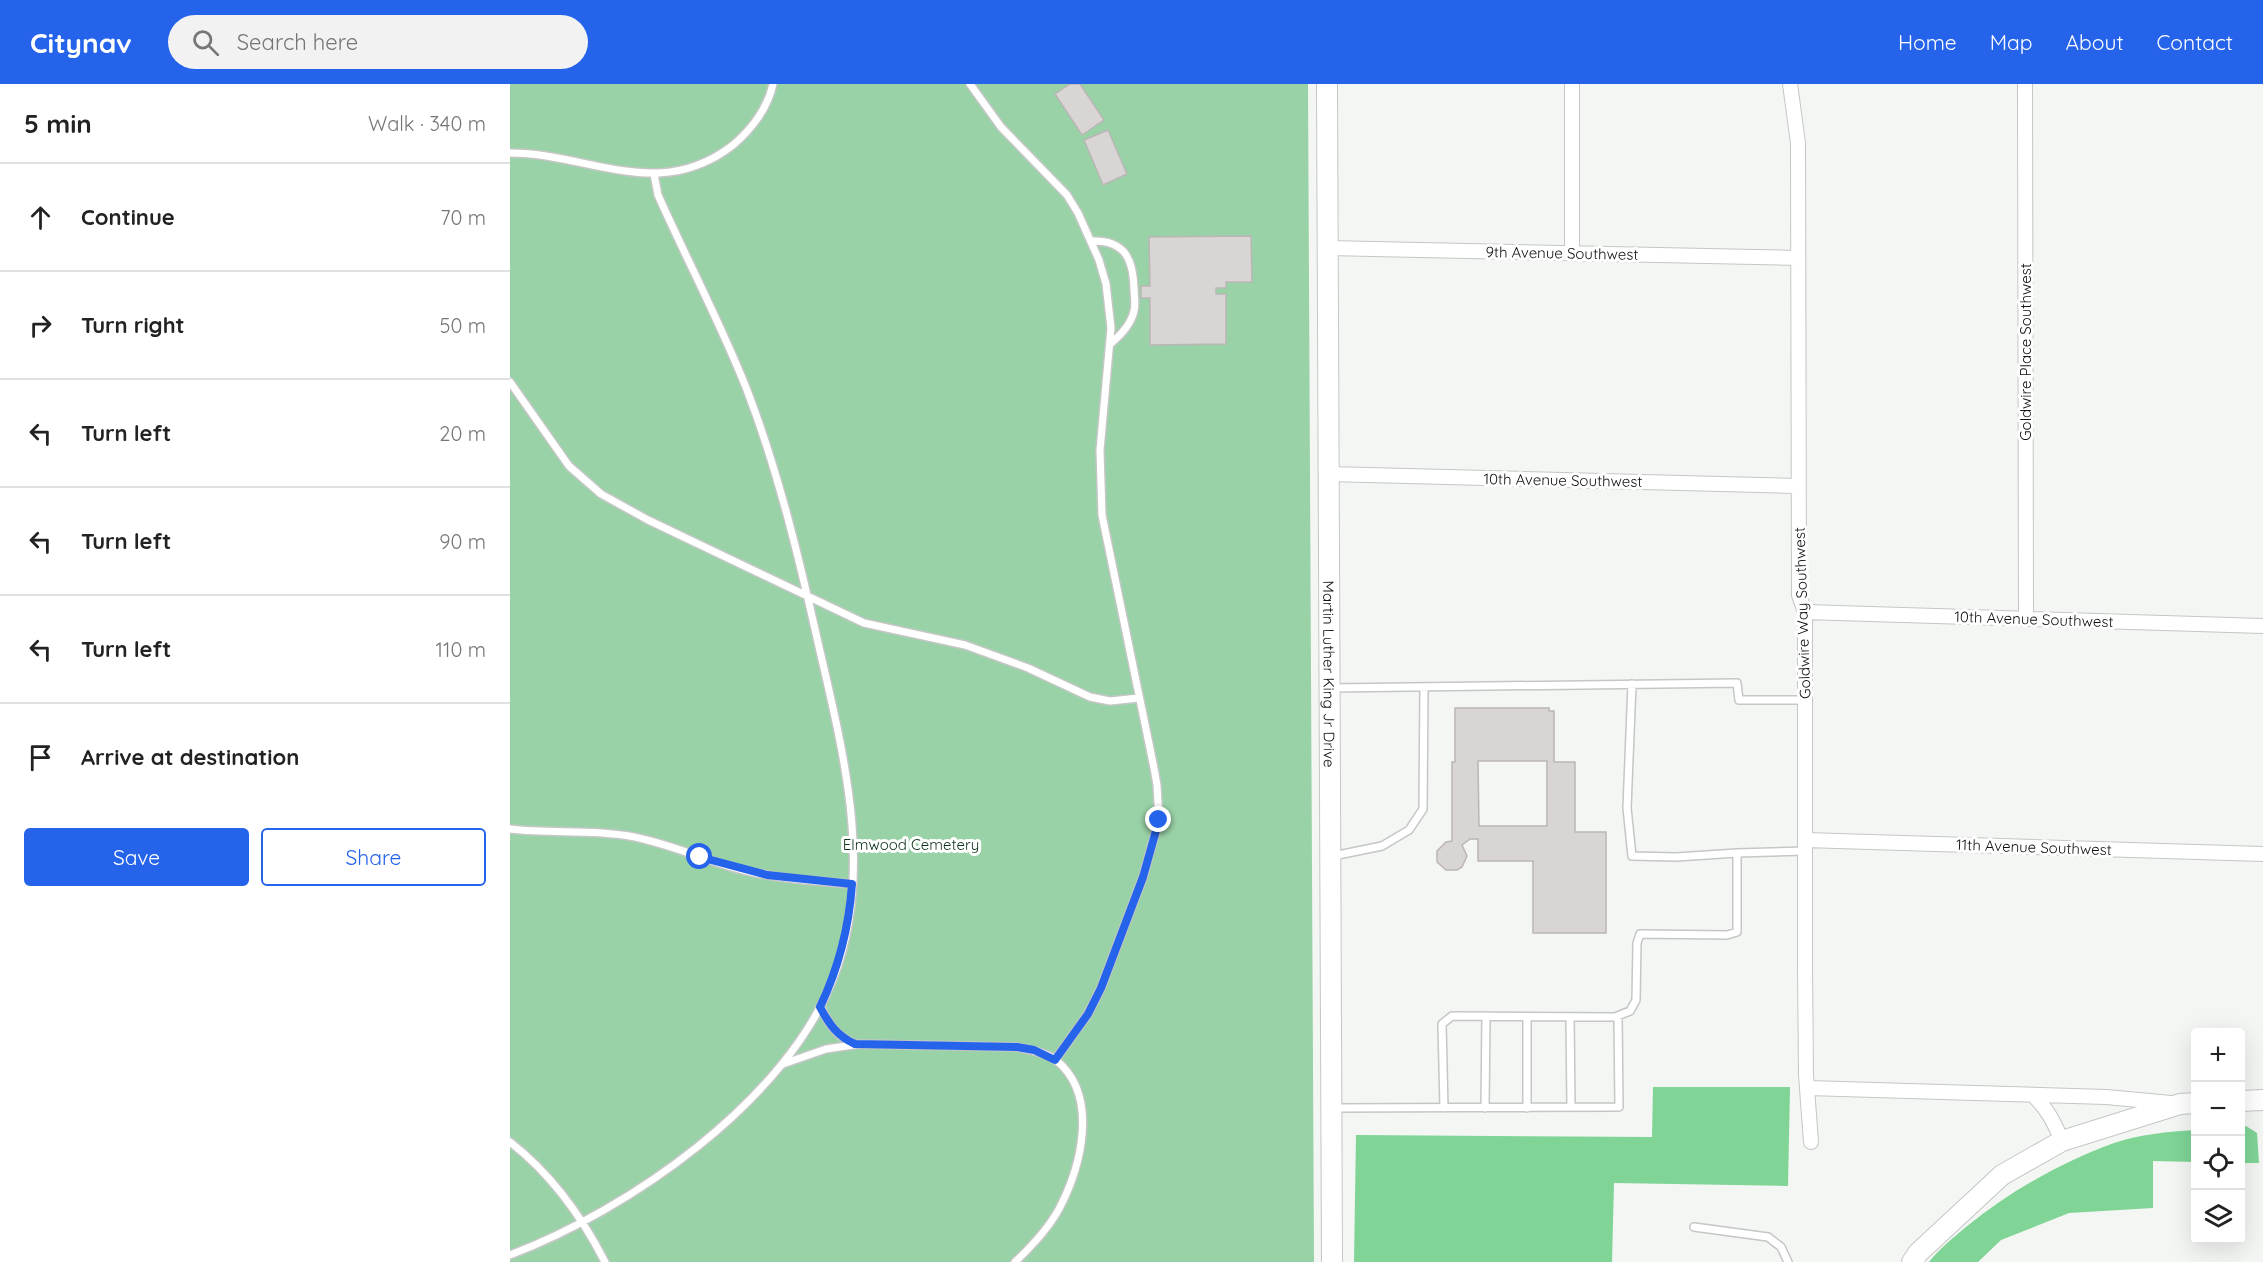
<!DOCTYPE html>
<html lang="en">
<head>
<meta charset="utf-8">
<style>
	:root { --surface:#fff; --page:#f2f2f2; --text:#222; --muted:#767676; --line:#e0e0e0; --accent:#2563eb }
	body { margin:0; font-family:Quicksand,sans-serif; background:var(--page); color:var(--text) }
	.controls { position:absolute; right:18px; bottom:18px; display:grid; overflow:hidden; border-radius:6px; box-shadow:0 6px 24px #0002 }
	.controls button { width:54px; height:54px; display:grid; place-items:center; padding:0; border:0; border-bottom:2px solid var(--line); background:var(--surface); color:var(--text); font:30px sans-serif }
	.stop { position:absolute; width:18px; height:18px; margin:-14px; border:4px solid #2563eb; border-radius:50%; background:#fff }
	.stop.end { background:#2563eb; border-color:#fff; box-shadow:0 2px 6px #0008 }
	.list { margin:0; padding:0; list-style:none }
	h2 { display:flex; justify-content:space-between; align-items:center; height:78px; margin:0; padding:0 24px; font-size:26px }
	h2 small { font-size:20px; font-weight:400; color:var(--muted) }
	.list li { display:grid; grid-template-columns:39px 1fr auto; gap:18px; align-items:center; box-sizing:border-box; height:108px; padding:0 24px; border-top:2px solid var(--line) }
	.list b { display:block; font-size:22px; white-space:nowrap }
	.list em { font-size:20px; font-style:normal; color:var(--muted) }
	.actions { display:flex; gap:12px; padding:18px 24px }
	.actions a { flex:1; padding:14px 0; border:2px solid var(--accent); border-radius:6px; text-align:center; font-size:21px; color:var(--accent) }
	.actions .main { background:var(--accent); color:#fff }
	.icon { flex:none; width:33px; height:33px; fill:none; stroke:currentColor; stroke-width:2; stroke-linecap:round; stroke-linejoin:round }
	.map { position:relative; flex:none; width:1753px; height:1178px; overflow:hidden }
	header { display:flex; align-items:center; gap:36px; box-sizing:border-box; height:84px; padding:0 30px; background:var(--accent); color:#fff }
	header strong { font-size:28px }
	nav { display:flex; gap:33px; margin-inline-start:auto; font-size:21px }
	.search { width:420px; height:54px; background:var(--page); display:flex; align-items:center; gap:15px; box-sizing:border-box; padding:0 21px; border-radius:33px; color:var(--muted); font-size:22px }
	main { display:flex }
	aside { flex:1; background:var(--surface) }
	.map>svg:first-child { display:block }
	.green { fill:#9ad2a7 }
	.forest { fill:#7fd496 }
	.building { fill:#d9d5d4; stroke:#bab6b6; stroke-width:1.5; fill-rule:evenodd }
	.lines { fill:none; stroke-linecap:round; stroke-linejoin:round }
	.lane-casing { stroke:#c4c7c5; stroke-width:10 }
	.street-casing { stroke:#c4c7c5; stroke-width:16 }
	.secondary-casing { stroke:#c4c7c5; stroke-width:22 }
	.lane { stroke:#fff; stroke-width:7 }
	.street { stroke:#fff; stroke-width:14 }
	.secondary { stroke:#fff; stroke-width:20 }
	.route { stroke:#2563eb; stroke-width:8 }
	.labels { text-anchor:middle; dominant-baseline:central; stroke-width:6; stroke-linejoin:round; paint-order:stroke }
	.street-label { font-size:15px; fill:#0e0f0e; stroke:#fff }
	.park-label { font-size:15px; fill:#0f331b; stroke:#fff }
</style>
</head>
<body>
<header>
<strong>Citynav</strong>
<div class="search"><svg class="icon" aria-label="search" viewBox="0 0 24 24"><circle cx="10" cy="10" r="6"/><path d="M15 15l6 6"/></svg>Search here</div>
<nav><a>Home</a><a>Map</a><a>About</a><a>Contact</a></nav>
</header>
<main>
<aside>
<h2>5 min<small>Walk · 340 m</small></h2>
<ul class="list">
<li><svg class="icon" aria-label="ahead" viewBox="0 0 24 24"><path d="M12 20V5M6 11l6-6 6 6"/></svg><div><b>Continue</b></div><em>70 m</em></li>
<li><svg class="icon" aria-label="right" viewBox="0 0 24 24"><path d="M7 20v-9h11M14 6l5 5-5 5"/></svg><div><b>Turn right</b></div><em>50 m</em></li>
<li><svg class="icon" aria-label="left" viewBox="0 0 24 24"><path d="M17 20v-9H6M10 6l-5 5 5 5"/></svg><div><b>Turn left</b></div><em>20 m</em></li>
<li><svg class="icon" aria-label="left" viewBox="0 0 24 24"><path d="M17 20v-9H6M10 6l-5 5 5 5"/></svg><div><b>Turn left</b></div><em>90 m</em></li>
<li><svg class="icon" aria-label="left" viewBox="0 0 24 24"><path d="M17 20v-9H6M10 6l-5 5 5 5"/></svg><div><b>Turn left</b></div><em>110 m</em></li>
<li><svg class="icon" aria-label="arrive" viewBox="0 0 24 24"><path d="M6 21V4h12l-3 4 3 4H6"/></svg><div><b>Arrive at destination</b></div></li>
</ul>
<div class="actions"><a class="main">Save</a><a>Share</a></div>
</aside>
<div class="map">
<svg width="1753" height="1178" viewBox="0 0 1753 1178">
	<rect width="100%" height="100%" fill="#f3f6f3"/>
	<!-- green -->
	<path class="green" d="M0,0H798L804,1178H0Z"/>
	<!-- forest -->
	<path class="forest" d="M1143,1003H1280L1278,1102L1104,1099L1102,1178H844L846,1051L1142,1053Z
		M1736,1042L1747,1049L1749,1079H1731V1043Z
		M1685,1046V1078L1643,1077V1124L1559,1129L1491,1156L1468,1178H1419C1430,1164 1443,1154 1456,1143C1500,1107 1550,1079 1604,1059C1630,1050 1658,1048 1685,1046Z"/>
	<!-- building -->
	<path class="building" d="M560,0H570L594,36L572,51L545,10Z
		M598,46L617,90L593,101L574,56Z
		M741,152L742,198H716V204H706V210H716V260L640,261V214H631V202H640L639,153Z
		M945,624H1039V627H1044V678H1065V748H1096V849H1023V777H968V755H960L952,761L957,772L952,783L947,786H936L927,778V767L936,758L942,757V678H945ZM968,677H1037V742H969Z"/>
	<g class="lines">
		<defs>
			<path id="lane" d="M460,0L491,43L557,111L568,129L589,176L596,200L601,244L590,366L592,431L644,684L647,701L649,736L633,793L591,904L578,930L545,976
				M0,69C79,69 149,119 223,61C241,46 258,24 263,0
				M582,157C614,156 623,174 624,204C624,211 626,220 624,227C621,241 611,251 600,260
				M0,298L59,382L91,410L138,436L354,539L455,561L518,584L580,613L600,617L629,614
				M1122,600L1117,724L1122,772L1166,773L1227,769
				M822,604L1227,599L1229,616H1294
				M0,745C40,750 79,745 119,752C160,759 197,778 237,787C271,795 307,797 342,800
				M823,772L872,762L899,746L913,725L914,603
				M311,923C318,939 326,952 343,959
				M1060,933L1061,1023
				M273,980L316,965L350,960L507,963C520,966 535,968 546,976C590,1012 571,1083 549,1125C538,1145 522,1162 505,1178
				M824,1024L1109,1023L1108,932
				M934,1024L932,940L942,932L1105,933L1120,927L1126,916L1127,859L1130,850L1217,851L1227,848V769L1296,767
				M975,1024L976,932
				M1017,1024V933
				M0,1058C40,1089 72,1133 95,1178
				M1184,1143L1258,1153L1271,1163L1278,1178
				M0,1171C119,1126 276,1017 323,895C366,786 332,664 307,554C288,470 268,387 237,306C211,240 177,176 148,111L144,90"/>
			<path id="street" d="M1062,0V169
				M1280,0L1288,59L1289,511L1295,528V884L1296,991L1301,1058
				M1515,0L1516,535
				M817,164L1288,174
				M818,390L1288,402
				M1295,528L1753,542
				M1295,756L1753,770
				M1298,1004L1596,1013L1661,1019
				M1523,1011C1538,1026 1544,1038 1552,1057"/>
			<g id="secondary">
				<path id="s1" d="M817,0L822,1178"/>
				<path d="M1730,1017L1753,1016"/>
				<path d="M1402,1178L1408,1169L1492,1091L1552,1057L1670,1020L1686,1019"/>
			</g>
		</defs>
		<!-- lane casing -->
		<use href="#lane" class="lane-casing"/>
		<!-- street casing -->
		<use href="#street" class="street-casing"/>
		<!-- secondary casing -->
		<use href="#secondary" class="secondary-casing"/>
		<!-- lane -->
		<use href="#lane" class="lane"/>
		<!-- street -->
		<use href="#street" class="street"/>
		<!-- secondary -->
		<use href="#secondary" class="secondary"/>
	</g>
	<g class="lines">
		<!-- route -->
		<path class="route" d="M190,773L257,791L342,800C339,844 329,883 310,923C319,940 327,952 345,960L507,963L524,966L545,976L578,930L591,904L633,793L649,736"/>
	</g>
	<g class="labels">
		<!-- street labels -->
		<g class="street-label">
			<text transform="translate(1052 169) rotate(1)">9th Avenue Southwest</text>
			<text transform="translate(1515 268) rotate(-90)">Goldwire Place Southwest</text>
			<text transform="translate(1053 396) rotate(1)">10th Avenue Southwest</text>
			<text transform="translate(1292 529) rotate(-92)">Goldwire Way Southwest</text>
			<text transform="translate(1524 535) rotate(2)">10th Avenue Southwest</text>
			<text stroke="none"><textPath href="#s1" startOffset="590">Martin Luther King Jr Drive</textPath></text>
			<text transform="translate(1524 763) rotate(2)">11th Avenue Southwest</text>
		</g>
		<!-- park labels -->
		<g class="park-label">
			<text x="401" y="760">Elmwood Cemetery</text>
		</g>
	</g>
</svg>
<div class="controls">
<button>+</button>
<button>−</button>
<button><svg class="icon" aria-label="locate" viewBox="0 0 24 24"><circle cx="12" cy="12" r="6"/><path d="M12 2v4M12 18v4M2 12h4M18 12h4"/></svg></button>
<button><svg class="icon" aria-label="layers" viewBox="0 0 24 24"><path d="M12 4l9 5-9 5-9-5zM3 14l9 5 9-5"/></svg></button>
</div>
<div class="stop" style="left:190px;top:773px"></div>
<div class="stop end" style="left:649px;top:736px"></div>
</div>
</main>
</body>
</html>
